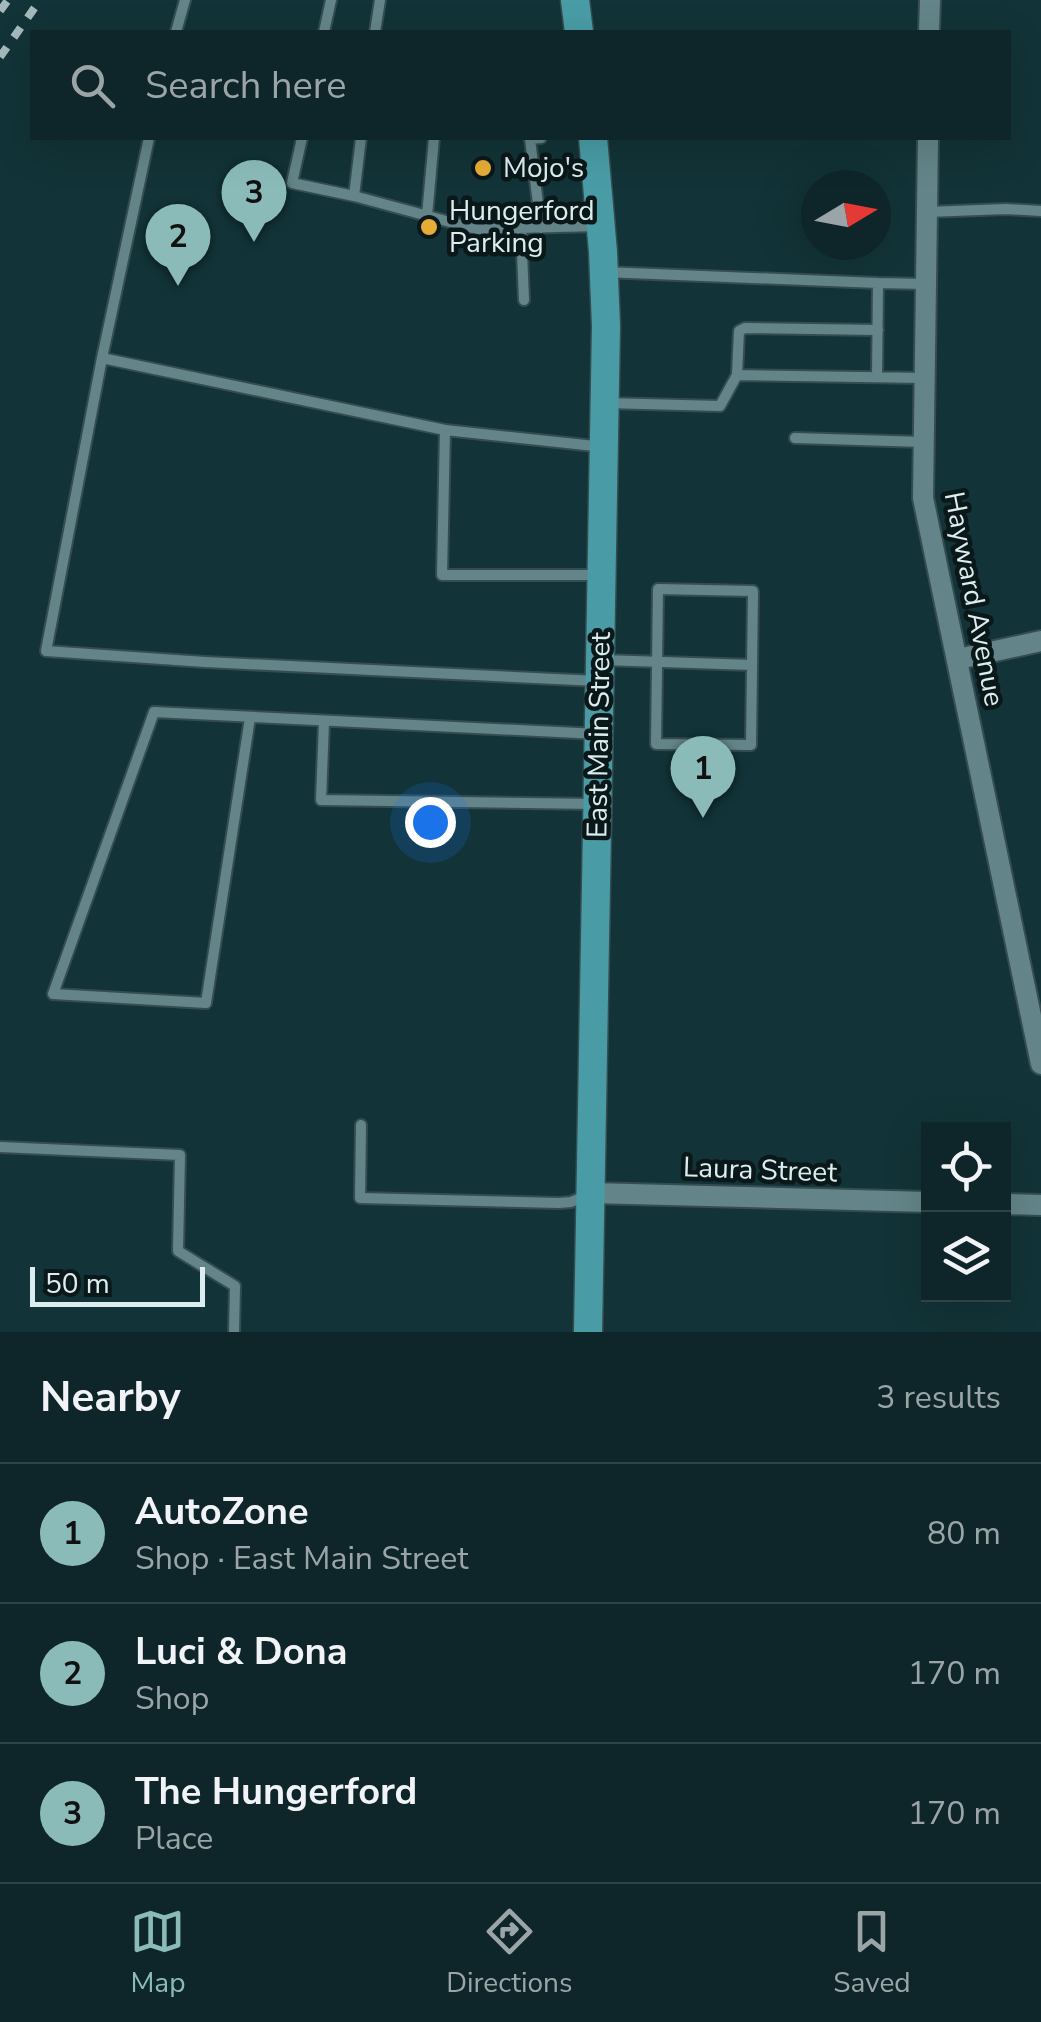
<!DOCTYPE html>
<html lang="en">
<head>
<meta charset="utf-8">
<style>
	:root { --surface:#0e2629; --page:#1c3235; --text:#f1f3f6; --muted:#9ba5a8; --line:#2e4346; --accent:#8bbbb9 }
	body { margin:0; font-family:"Nunito Sans",sans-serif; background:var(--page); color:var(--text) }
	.controls { position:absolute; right:30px; bottom:30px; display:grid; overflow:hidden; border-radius:0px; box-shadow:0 10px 40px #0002 }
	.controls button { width:90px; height:90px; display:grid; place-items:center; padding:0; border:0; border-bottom:2px solid var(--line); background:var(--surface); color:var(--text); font:50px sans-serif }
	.compass { position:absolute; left:801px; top:170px; width:90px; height:90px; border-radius:50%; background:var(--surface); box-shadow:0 10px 40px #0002; rotate:80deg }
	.scale { position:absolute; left:30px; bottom:25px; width:175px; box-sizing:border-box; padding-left:10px; border:5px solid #dbedef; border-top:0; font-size:28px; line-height:35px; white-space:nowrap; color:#dbedef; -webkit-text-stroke:8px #0b181a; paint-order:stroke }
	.you { position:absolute; left:430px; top:822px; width:35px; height:35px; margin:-25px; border:8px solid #fff; border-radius:50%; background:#1a73e8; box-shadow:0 0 0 15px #1a73e833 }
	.badge { display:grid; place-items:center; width:65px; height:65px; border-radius:50%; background:var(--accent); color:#111; font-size:32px; font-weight:700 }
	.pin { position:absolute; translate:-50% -82px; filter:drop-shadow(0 2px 5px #0008) }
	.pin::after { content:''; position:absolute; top:52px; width:35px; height:30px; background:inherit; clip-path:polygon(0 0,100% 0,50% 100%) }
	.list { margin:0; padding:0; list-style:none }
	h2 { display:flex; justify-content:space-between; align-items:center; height:130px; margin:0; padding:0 40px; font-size:42px }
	h2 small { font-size:32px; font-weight:400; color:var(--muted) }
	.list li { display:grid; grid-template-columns:65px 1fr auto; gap:30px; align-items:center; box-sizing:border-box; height:140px; padding:0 40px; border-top:2px solid var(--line) }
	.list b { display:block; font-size:38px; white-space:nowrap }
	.list p { margin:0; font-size:32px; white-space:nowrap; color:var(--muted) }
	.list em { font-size:32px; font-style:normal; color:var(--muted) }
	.icon { flex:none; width:55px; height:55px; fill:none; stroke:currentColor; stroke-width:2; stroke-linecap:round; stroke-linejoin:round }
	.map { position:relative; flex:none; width:1041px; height:1332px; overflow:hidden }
	.search { position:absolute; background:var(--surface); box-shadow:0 10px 40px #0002; left:30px; right:30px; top:30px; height:110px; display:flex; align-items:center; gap:25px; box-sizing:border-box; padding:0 35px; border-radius:0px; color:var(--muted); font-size:38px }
	.sheet { height:550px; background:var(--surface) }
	nav { display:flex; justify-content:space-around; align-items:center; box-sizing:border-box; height:140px; border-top:2px solid var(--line); background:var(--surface); font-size:28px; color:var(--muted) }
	nav a { display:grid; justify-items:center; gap:5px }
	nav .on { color:var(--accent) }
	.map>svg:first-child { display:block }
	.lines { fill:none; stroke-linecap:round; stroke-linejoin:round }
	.service-casing { stroke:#354d50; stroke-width:14 }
	.minor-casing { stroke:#354d50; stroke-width:24 }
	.primary-casing { stroke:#354d50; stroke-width:31 }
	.service { stroke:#638589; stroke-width:10 }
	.minor { stroke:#638589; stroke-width:20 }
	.primary { stroke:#499ca6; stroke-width:28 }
	.rail { stroke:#a3b9bb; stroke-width:8; stroke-dasharray:12 12; stroke-linecap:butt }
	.poi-dot { fill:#e6ac36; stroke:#0b181a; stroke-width:4 }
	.labels { text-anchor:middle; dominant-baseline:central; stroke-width:9; stroke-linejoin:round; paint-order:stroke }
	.poi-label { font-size:28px; fill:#dbedef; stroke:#0b181a; text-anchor:start }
	.street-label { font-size:28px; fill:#dbedef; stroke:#0b181a }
</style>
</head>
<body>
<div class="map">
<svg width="1041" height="1332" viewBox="0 0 1041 1332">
	<rect width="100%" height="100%" fill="#123337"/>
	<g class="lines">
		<defs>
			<path id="service" d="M176,32L185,0
				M324,32L331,0
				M375,32L380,0
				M149,138L102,358L445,430
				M302,138L292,183L354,196
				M361,138L354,196L476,229L599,226
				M541,138L530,139L541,228
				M927,212L1006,209L1041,211
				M427,216L434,138
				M521,228L524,300
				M604,272L878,283
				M102,358L46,651L205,662L598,681
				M737,375L925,378
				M877,377L878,283L926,284
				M605,403L720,406L737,375L739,331L745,328L878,330
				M795,438L923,442
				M600,575H442L445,430L604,447
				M658,589L753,591L751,745L656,744Z
				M603,660L752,665
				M250,718L206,1003L53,994L154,712L598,734
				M324,722L321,800L596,804
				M361,1125L360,1198L559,1203L571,1202L585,1196
				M0,1147L180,1155L178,1251L235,1286L234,1332"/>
			<path id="minor" d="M929,32L930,0
				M928,138L923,498L1041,1064
				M958,659L1041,641
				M591,1193L928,1202
				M1004,1204L1041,1205"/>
			<path id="primary" d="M575,0L579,32
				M588,1332L606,326L603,252L593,138"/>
		</defs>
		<!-- service casing -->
		<use href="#service" class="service-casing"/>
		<!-- minor casing -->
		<use href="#minor" class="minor-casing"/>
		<!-- primary casing -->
		<use href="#primary" class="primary-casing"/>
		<!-- service -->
		<use href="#service" class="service"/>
		<!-- minor -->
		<use href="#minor" class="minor"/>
		<!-- primary -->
		<use href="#primary" class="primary"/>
		<!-- rail -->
		<path class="rail" d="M0,11L8,0
			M0,57L40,0"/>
	</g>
	<!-- markers -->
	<g class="poi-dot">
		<circle cx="483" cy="168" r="10"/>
		<circle cx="429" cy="227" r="10"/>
	</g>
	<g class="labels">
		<!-- poi labels -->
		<g class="poi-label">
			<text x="503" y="168">Mojo's</text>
			<text x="449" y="211">Hungerford<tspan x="449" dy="32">Parking</tspan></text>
		</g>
		<!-- street labels -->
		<g class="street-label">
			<text transform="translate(974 599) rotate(79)">Hayward Avenue</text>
			<text transform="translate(599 735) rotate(-89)">East Main Street</text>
			<text transform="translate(760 1170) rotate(2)">Laura Street</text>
		</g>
	</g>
</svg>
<div class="controls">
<button><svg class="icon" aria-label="locate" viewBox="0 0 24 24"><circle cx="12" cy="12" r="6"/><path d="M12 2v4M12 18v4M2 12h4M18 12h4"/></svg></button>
<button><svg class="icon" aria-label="layers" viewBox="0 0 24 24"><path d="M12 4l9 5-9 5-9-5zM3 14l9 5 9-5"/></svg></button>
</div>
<svg class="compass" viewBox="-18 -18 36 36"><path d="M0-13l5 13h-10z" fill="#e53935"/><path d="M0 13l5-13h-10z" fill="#9ba5a8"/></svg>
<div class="scale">50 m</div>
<div class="you"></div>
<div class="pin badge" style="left:703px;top:818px">1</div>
<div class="pin badge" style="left:178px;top:286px">2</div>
<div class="pin badge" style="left:254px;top:242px">3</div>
<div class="search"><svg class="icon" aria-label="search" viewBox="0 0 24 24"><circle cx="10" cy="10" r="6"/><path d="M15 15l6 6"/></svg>Search here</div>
</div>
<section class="sheet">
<h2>Nearby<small>3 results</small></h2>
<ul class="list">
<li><span class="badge">1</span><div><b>AutoZone</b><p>Shop · East Main Street</p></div><em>80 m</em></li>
<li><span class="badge">2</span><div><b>Luci &amp; Dona</b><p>Shop</p></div><em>170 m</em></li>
<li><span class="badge">3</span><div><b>The Hungerford</b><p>Place</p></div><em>170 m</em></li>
</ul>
</section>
<nav>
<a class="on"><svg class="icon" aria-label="map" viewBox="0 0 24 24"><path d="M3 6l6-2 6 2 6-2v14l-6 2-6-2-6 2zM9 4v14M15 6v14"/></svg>Map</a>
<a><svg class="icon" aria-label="directions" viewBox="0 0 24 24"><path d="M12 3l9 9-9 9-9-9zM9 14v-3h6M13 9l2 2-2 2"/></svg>Directions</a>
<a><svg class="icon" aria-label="saved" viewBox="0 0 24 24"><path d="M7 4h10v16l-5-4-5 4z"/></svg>Saved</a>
</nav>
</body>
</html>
